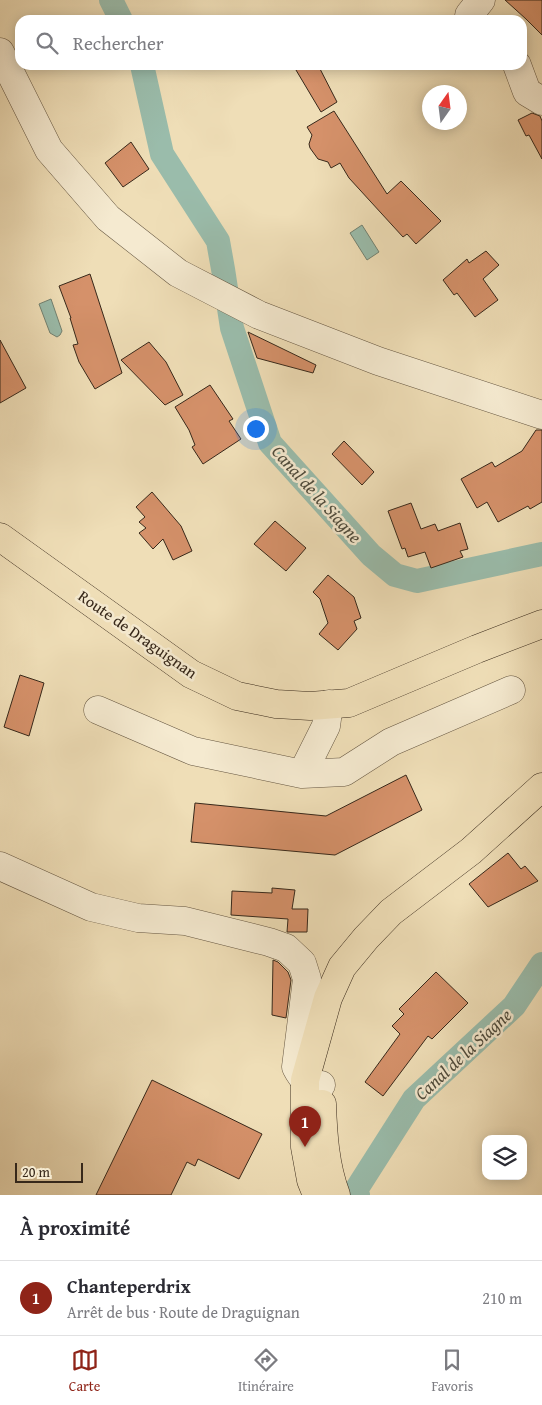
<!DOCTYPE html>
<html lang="fr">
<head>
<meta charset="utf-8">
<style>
	:root { --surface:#fff; --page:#f7f7f7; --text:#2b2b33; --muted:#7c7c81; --line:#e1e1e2; --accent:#8f2418 }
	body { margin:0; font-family:"Gentium Book Plus",serif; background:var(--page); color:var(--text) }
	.controls { position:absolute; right:15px; bottom:15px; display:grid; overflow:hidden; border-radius:10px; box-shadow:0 2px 12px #0003 }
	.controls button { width:45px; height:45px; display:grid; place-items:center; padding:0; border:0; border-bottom:1px solid var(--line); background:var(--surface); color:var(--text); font:25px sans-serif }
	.compass { position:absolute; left:422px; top:85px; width:45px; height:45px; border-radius:50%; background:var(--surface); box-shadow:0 2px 12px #0003; rotate:14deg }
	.scale { position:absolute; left:15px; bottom:12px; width:68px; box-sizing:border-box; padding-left:5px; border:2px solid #37281a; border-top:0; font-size:14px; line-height:18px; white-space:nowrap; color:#37281a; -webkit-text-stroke:4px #f5ead0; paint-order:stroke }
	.you { position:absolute; left:255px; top:428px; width:18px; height:18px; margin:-12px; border:4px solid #fff; border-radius:50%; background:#1a73e8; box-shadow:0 0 0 8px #1a73e833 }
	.badge { display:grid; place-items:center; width:32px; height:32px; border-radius:50%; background:var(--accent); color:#fff; font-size:16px; font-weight:700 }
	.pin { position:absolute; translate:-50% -41px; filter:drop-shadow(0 1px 2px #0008) }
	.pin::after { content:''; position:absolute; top:26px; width:18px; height:15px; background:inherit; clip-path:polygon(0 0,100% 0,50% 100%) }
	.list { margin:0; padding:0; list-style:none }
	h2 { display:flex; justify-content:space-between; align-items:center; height:65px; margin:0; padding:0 20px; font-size:21px }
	h2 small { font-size:16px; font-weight:400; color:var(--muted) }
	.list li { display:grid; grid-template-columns:32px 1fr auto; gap:15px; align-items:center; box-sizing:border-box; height:75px; padding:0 20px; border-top:1px solid var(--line) }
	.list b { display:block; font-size:19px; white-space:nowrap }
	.list p { margin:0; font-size:16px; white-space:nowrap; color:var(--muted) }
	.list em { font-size:16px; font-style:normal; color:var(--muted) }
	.icon { flex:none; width:28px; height:28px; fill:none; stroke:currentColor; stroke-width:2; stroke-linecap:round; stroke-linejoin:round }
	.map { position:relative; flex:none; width:542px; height:1195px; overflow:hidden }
	.search { position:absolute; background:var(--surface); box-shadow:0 2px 12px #0003; left:15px; right:15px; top:15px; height:55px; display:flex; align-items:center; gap:12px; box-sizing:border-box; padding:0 18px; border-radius:15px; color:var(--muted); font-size:19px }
	.sheet { height:140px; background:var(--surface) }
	nav { display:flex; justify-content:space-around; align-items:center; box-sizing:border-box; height:70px; border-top:1px solid var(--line); background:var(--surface); font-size:14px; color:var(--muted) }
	nav a { display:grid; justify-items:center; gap:2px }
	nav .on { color:var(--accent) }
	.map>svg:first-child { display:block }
	.water { fill:#9abcab; stroke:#728171 }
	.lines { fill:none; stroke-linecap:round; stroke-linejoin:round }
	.canal { stroke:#9abcab; stroke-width:24 }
	.building { fill:#d5916a; stroke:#37281a }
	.minor-casing { stroke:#655641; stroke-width:29 }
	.major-casing { stroke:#37281a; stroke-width:29 }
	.minor { stroke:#f5ead0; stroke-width:28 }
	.major { stroke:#efdeb7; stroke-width:28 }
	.labels { text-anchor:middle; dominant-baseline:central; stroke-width:5; stroke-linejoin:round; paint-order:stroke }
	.street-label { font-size:16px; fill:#37281a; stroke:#f5ead0 }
	.water-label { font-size:18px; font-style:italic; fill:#504d3e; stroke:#f5ead0 }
</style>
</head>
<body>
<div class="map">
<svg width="542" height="1195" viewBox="0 0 542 1195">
	<rect width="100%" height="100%" fill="#efdeb7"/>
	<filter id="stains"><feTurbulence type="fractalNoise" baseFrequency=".004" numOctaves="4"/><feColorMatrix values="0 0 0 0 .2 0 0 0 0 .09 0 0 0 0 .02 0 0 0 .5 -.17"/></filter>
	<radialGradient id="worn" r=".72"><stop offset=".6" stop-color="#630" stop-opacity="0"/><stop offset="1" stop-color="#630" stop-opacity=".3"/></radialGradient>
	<!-- water -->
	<path class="water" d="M362,225L379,252L367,260L350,233Z
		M51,299L62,331L60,335L57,337L50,333L39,304Z"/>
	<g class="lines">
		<!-- canal -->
		<path class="canal" d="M111,0L121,20
			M142,65L162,154L218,241L223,269L232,328L270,443L371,555L395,575L417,581L542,554
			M358,1195L356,1190L414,1099L514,1006L542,964"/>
	</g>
	<!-- building -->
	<path class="building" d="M505,0H542V35L526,19Z
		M293,65H318L337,102L321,112Z
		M334,111L387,194L401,181L441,221L416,244L407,234L403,237L349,178L340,163L331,168L328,162L318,159L310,148L309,144L312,135L307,127Z
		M532,113L540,116L542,121V159L529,135L526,136L518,120Z
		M131,142L149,169L123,187L105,163Z
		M486,251L499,265L483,279L498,300L475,317L457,293L454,295L443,280L467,259L469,263Z
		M90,274L122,373L95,389L79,362L73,345L78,344L70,318H71L59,286Z
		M248,332L316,365L313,373L257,358Z
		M0,340L26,388L0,403Z
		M149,342L166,362L183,395L165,405L121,360Z
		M210,385L233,419L229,421L241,439L203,464L192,447L195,445L189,430L175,407Z
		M536,430H542V502L530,509L528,506L498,522L487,502L477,508L461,479L492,462L495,467L522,451Z
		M344,441L374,472L362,485L332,454Z
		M152,492L181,526L192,551L173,560L163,539L153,549L139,533L146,528L139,522L145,517L136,507Z
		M411,503L421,529L435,524L438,531L460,523L468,549L460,551L463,557L431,568L425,552L408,557L405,548L402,549L388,511Z
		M275,521L306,548L286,571L254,544Z
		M328,575L354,597L361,618L354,621L357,629L338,650L319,634L328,623L320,599L313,592Z
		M20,675L44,683L29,736L4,727Z
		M406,775L422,810L335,855L191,842L195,803L326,816Z
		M508,853L521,869L525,866L538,881L488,907L469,884Z
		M272,888L295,890L292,909H308L307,932H287L288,919L231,915L232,891L272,893Z
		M273,960L278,962L288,972L291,980L286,1018L272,1015Z
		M436,972L468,1003L432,1039L428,1036L383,1096L365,1082L400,1034L392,1026L404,1014L399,1009Z
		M152,1080L262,1134L239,1179L198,1159L195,1166L187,1162L171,1195H96Z"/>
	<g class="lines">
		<defs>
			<path id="minor" d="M474,20L469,15L481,0
				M0,52L49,150L108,218L178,273L259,315L378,361L542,415
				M517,65L527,92L542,101
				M98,710L193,751L302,774L326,726L329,704
				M302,774L344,772L391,742L511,690
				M0,866L91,907L138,918L185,921L269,942L286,948L302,963L307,979L296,1067C302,1079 307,1084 321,1085"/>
			<path id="major" d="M0,537L191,674L237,696L276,704L310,706L349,703L477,649L542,624
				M322,1104C323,1134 325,1166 336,1195
				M317,1195L311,1180L305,1147V1080L328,998L342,967L366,938L391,912L471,851L542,787"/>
		</defs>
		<!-- minor casing -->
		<use href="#minor" class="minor-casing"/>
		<!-- major casing -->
		<use href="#major" class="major-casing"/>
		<!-- minor -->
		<use href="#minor" class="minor"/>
		<!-- major -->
		<use href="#major" class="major"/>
	</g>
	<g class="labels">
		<!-- street labels -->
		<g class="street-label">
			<text transform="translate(138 634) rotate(35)">Route de Draguignan</text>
		</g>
		<!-- water labels -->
		<g class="water-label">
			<text transform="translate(317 494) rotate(48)">Canal de la Siagne</text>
			<text transform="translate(463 1054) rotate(-43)">Canal de la Siagne</text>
		</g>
	</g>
	<rect width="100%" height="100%" filter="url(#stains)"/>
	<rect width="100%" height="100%" fill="url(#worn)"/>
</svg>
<div class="controls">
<button><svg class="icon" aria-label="layers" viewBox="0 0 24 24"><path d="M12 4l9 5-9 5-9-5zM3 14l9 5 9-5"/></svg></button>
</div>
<svg class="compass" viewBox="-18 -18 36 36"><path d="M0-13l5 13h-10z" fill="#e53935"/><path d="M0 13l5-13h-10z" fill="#7c7c81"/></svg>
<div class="scale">20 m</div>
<div class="you"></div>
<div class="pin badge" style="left:305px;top:1147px">1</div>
<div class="search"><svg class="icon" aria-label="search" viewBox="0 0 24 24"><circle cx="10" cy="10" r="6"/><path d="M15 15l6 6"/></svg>Rechercher</div>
</div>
<section class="sheet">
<h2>À proximité<small></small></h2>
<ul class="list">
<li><span class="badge">1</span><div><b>Chanteperdrix</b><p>Arrêt de bus · Route de Draguignan</p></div><em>210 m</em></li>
</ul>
</section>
<nav>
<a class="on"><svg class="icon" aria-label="map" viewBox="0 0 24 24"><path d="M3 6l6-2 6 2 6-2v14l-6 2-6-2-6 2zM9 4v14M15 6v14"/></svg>Carte</a>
<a><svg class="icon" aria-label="directions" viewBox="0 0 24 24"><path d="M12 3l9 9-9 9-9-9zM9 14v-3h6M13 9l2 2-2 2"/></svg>Itinéraire</a>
<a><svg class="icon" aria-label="saved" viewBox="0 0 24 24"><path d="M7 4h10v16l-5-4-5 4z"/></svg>Favoris</a>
</nav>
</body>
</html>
